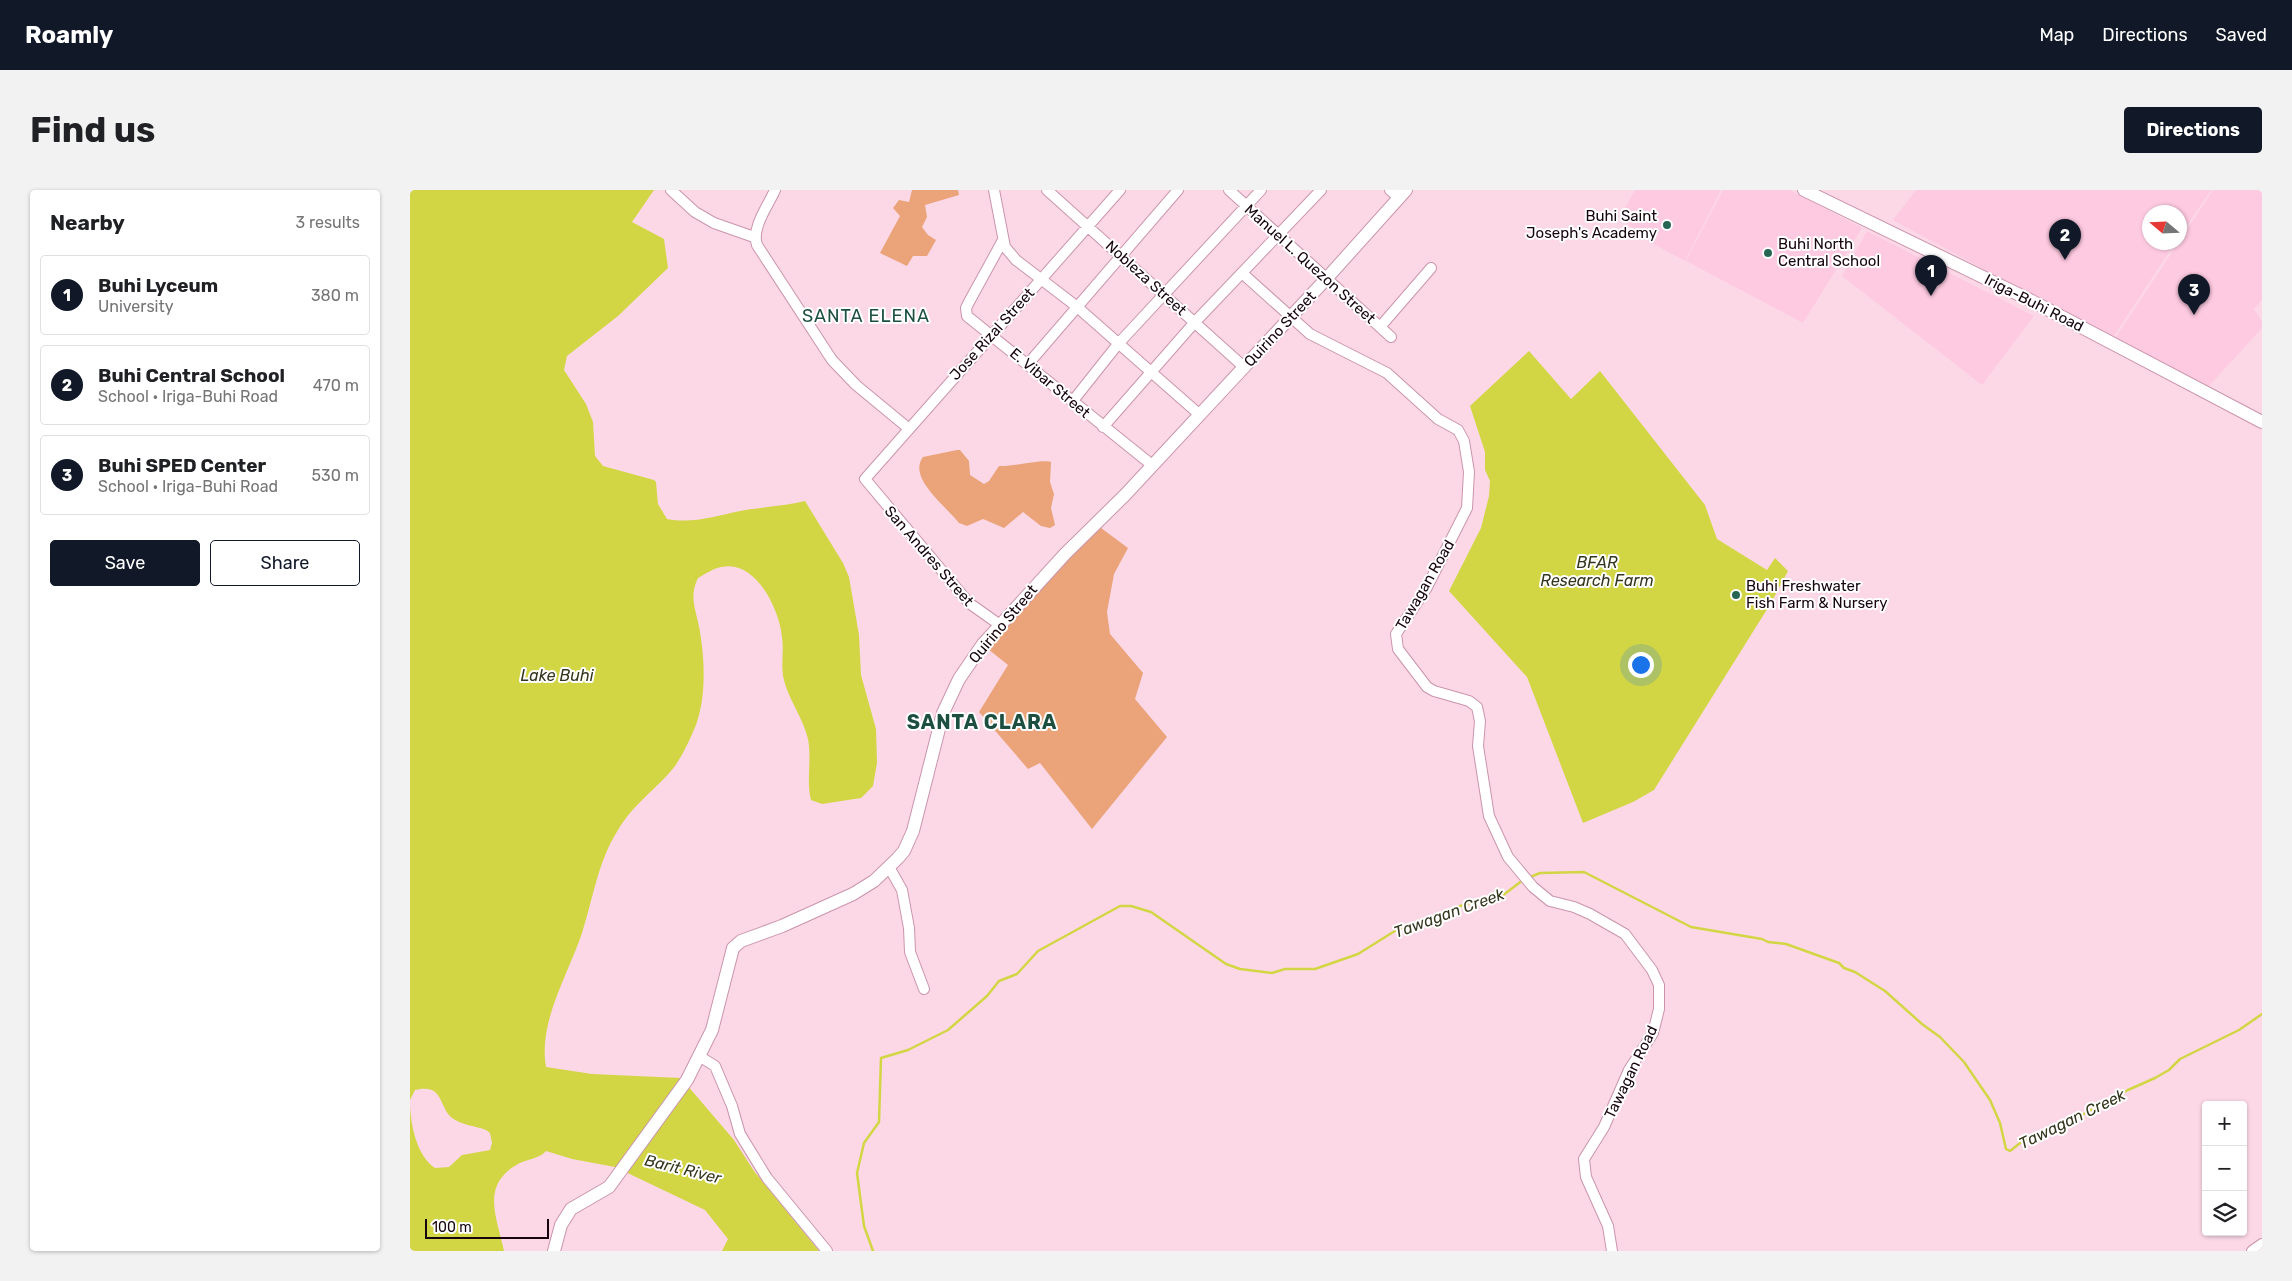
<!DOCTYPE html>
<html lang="en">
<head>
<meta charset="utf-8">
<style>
	:root { --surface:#fff; --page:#f2f2f2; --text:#202124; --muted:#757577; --line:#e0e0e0; --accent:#111827 }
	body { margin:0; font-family:Rubik,sans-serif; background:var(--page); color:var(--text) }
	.controls { position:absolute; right:15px; bottom:15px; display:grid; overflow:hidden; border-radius:5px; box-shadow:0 1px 4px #0004 }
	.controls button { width:45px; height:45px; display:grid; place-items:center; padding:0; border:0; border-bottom:1px solid var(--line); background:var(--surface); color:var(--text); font:25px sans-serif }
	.compass { position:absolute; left:1732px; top:15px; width:45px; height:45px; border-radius:50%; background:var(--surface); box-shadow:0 1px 4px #0004; rotate:289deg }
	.scale { position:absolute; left:15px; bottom:12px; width:124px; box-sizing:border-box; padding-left:5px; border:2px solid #17050e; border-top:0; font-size:14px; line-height:18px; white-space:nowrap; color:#17050e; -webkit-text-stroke:4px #fff; paint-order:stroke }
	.you { position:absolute; left:1230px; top:474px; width:18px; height:18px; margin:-12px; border:4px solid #fff; border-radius:50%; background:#1a73e8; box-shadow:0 0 0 8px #1a73e833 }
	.badge { display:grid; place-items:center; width:32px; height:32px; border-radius:50%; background:var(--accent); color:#fff; font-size:16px; font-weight:700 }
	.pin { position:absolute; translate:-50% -41px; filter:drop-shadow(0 1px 2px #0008) }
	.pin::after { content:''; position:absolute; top:26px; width:18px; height:15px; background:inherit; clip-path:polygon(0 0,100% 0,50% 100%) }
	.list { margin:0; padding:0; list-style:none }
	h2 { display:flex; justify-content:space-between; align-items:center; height:65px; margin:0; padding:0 20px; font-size:21px }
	h2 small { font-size:16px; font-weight:400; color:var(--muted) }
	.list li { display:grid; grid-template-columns:32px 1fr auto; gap:15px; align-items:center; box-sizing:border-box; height:80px; margin:0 10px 10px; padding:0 10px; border:1px solid var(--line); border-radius:5px }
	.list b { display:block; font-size:19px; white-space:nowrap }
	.list p { margin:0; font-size:16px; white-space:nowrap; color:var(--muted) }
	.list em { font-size:16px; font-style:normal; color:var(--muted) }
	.actions { display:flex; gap:10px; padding:15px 20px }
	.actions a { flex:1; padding:11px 0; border:1px solid var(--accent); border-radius:5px; text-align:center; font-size:18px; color:var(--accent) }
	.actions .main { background:var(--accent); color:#fff }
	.icon { flex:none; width:28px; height:28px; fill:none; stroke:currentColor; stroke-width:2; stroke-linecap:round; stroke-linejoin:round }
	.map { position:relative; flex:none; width:1852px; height:1061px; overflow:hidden; border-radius:5px }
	header { display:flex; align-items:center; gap:30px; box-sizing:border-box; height:70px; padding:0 25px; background:var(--accent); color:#fff }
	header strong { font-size:24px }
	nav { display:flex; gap:28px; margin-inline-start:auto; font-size:18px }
	.intro { display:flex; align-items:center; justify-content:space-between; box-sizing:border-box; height:120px; padding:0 30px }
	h1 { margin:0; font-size:35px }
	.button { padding:12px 22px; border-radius:5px; background:var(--accent); color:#fff; font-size:18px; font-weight:700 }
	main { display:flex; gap:30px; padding:0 30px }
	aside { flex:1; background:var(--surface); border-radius:5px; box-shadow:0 1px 4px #0004 }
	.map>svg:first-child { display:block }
	.built { fill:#fecae1 }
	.green { fill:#eba379 }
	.water { fill:#d2d645 }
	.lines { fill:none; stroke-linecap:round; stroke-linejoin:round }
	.stream { stroke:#d2d645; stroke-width:2.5 }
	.minor-casing { stroke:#cb94ac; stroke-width:12 }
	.major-casing { stroke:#cb94ac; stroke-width:14 }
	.minor { stroke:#fff; stroke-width:10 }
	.major { stroke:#fff; stroke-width:12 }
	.poi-dot { fill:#276653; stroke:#fff; stroke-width:2 }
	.labels { text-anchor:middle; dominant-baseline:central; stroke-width:4; stroke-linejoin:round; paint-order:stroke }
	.poi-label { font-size:15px; fill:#17050e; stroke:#fff; text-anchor:start }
	.street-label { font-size:15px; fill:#17050e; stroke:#fff }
	.water-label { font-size:16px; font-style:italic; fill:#35361e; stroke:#fff }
	.quarter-label { font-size:18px; letter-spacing:1px; fill:#1c4f40; stroke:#fff }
	.district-label { font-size:20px; font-weight:bold; letter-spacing:1px; fill:#1c4f40; stroke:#fff }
</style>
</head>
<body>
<header>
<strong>Roamly</strong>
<nav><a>Map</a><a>Directions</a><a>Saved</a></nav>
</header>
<div class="intro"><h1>Find us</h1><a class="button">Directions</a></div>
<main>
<aside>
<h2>Nearby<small>3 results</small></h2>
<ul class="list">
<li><span class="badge">1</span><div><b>Buhi Lyceum</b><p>University</p></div><em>380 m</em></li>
<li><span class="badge">2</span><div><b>Buhi Central School</b><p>School · Iriga-Buhi Road</p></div><em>470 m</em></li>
<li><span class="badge">3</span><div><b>Buhi SPED Center</b><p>School · Iriga-Buhi Road</p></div><em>530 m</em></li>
</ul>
<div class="actions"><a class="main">Save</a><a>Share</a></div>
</aside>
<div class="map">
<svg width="1852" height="1061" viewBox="0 0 1852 1061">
	<rect width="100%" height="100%" fill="#fcd8e7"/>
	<!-- built -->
	<path class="built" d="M1225,0H1311L1275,71L1229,46L1211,25Z
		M1313,0H1380L1452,38L1393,133L1276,71Z
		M1506,0H1801L1770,46V22H1740V52L1765,53L1702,149L1483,30Z
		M1803,0H1852V110L1844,119L1852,132V138L1799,196L1704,150Z
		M1457,41L1624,126L1572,195L1432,86Z"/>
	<!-- green -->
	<path class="green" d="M502,0H548L549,5L515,15L517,27L512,37L518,45L526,50L517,66H503L497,76L470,63L490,26L483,18L489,10L499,12Z
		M547,260H550L559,271L560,285L574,294L579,291L589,276C603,277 632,269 641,272L640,292L644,304L641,318L645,335L640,338L631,336L613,322L594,338L573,329L557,336L549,333C537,317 497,288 513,267Z
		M687,335L718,358L704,384L697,422L700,444L733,483L725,509L757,547L682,639L630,573L618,579L569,522L598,475L578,459L635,391Z"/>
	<!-- water -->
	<path class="water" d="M0,0H244L222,32L254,49L258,78L208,126L157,166L154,180L176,214L183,232L185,266L193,276L244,290L246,292L248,314L257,329C283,334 305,326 330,321C352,317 374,316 395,311L433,373L439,387L449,445L451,485L466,539L467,573L463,596L451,608L412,614L401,610C396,591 402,569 398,549C393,527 377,508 373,486C371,473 374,460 372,448C370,420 346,370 312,377C304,378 295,384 288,388C278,408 287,421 290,442C295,472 296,507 286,535C280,549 274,563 265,576C247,599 224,613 208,640C188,671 183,709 172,743C158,785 128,832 136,877L182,884L271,888L324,950L344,981L409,1061H312L318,1049L295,1020L205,977L162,969L136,961C129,969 117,969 108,974C70,995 87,1027 94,1061H0V916C1,936 7,966 25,978L39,977L52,965L80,960L82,953L80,943L76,940C66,936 51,935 42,928C28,916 34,893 5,900L0,910Z
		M1119,161L1161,209L1190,181L1295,315L1307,349L1357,380L1365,368L1378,381L1361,413L1244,600L1223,612L1173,633L1117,487L1039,401L1071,338L1079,306L1080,291L1075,280V262L1060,216Z"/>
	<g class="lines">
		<!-- stream -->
		<path class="stream" d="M1118,688L1130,683L1174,682L1281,737L1352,749L1358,752L1376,754L1429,773L1434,778L1445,782L1475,801L1512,834L1530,847L1554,872L1580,910L1590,933L1596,959L1600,961L1614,950L1661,931L1718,900L1745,888L1759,880L1770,869L1829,840L1852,824
			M463,1061L454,1036L447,983L454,953L469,932L471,868L498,860L538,840L577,806L589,791L607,784L628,761L710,716H721L741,722L816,774L830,779L862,783L875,779H905L948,764L988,739L1056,714L1092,706L1113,690"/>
		<defs>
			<path id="minor" d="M261,0L285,22L304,33L344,47
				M365,0C358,16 341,38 347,55L422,170L446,195L498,238
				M584,0L595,57L606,70L666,116L790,225
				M637,0L834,177
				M819,0L981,147
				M980,0L989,8
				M593,50L559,112L556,118L557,126L742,275
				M832,83L900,144L977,183L1028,229L1048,240L1054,251L1059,282L1057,318L1016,399L986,444L988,459L1017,497L1024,501L1059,511L1067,517L1070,531L1068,556L1079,626L1098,667L1123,697L1140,711L1164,717L1180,724L1215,744L1242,780L1249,795V819L1243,843L1219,880L1194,937L1174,969L1176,987L1198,1036L1202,1061
				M970,137L1021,78
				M618,174L768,0
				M662,212L708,154L851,0
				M693,237L785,132L911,0
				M590,435L559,413L455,289L710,0
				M479,677L492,700L499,738L500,762L514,799
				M289,866L305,876L322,916L330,944L357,988L417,1061
				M1842,1061L1852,1054"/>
			<path id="major" d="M1394,0L1618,109L1852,232
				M144,1061L151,1035L161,1019L199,997L277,890L302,840L323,758L331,751L372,736L443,704L464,691L488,668L494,661L503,641L533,523L549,489L573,454L655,364L715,305L917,88L996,0"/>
		</defs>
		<!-- minor casing -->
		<use href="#minor" class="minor-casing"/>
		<!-- major casing -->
		<use href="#major" class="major-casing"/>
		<!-- minor -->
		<use href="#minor" class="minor"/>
		<!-- major -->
		<use href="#major" class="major"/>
	</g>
	<!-- markers -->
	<g class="poi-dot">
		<circle cx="1257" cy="35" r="5"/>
		<circle cx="1358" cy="63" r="5"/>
		<circle cx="1326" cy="405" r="5"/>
	</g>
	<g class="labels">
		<!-- poi labels -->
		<g class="poi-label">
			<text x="1247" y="26" text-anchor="end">Buhi Saint<tspan x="1247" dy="17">Joseph's Academy</tspan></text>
			<text x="1368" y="54">Buhi North<tspan x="1368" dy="17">Central School</tspan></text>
			<text x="1336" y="396">Buhi Freshwater<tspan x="1336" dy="17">Fish Farm &amp; Nursery</tspan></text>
		</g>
		<!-- street labels -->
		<g class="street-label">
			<text transform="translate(900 74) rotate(42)">Manuel L. Quezon Street</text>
			<text transform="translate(736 88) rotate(42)">Nobleza Street</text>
			<text transform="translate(1624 113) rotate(27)">Iriga-Buhi Road</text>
			<text transform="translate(870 139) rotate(-47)">Quirino Street</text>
			<text transform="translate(582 144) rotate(-48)">Jose Rizal Street</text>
			<text transform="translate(640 193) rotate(40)">E. Vibar Street</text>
			<text transform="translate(519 366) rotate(49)">San Andres Street</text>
			<text transform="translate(1015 395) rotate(-60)">Tawagan Road</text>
			<text transform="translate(593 434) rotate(-50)">Quirino Street</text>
			<text transform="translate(1221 882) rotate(-64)">Tawagan Road</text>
		</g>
		<!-- water labels -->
		<g class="water-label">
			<text x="1187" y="372">BFAR<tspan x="1187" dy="18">Research Farm</tspan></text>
			<text x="147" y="485">Lake Buhi</text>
			<text transform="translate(1039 723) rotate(-20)">Tawagan Creek</text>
			<text transform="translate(1662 929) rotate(-26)">Tawagan Creek</text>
			<text transform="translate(273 979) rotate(14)">Barit River</text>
		</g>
		<!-- quarter labels -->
		<g class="quarter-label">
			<text x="456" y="126">SANTA ELENA</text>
		</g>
		<!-- district labels -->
		<g class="district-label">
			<text x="572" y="532">SANTA CLARA</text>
		</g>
	</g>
</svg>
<div class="controls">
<button>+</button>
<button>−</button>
<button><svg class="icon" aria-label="layers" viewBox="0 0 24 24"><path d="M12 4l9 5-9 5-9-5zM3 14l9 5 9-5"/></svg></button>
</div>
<svg class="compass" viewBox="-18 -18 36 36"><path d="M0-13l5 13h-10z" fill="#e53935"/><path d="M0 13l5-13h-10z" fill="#757577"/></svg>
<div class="scale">100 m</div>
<div class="you"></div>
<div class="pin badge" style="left:1521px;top:106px">1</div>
<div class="pin badge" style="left:1655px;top:70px">2</div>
<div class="pin badge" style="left:1784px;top:125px">3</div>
</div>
</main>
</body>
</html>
